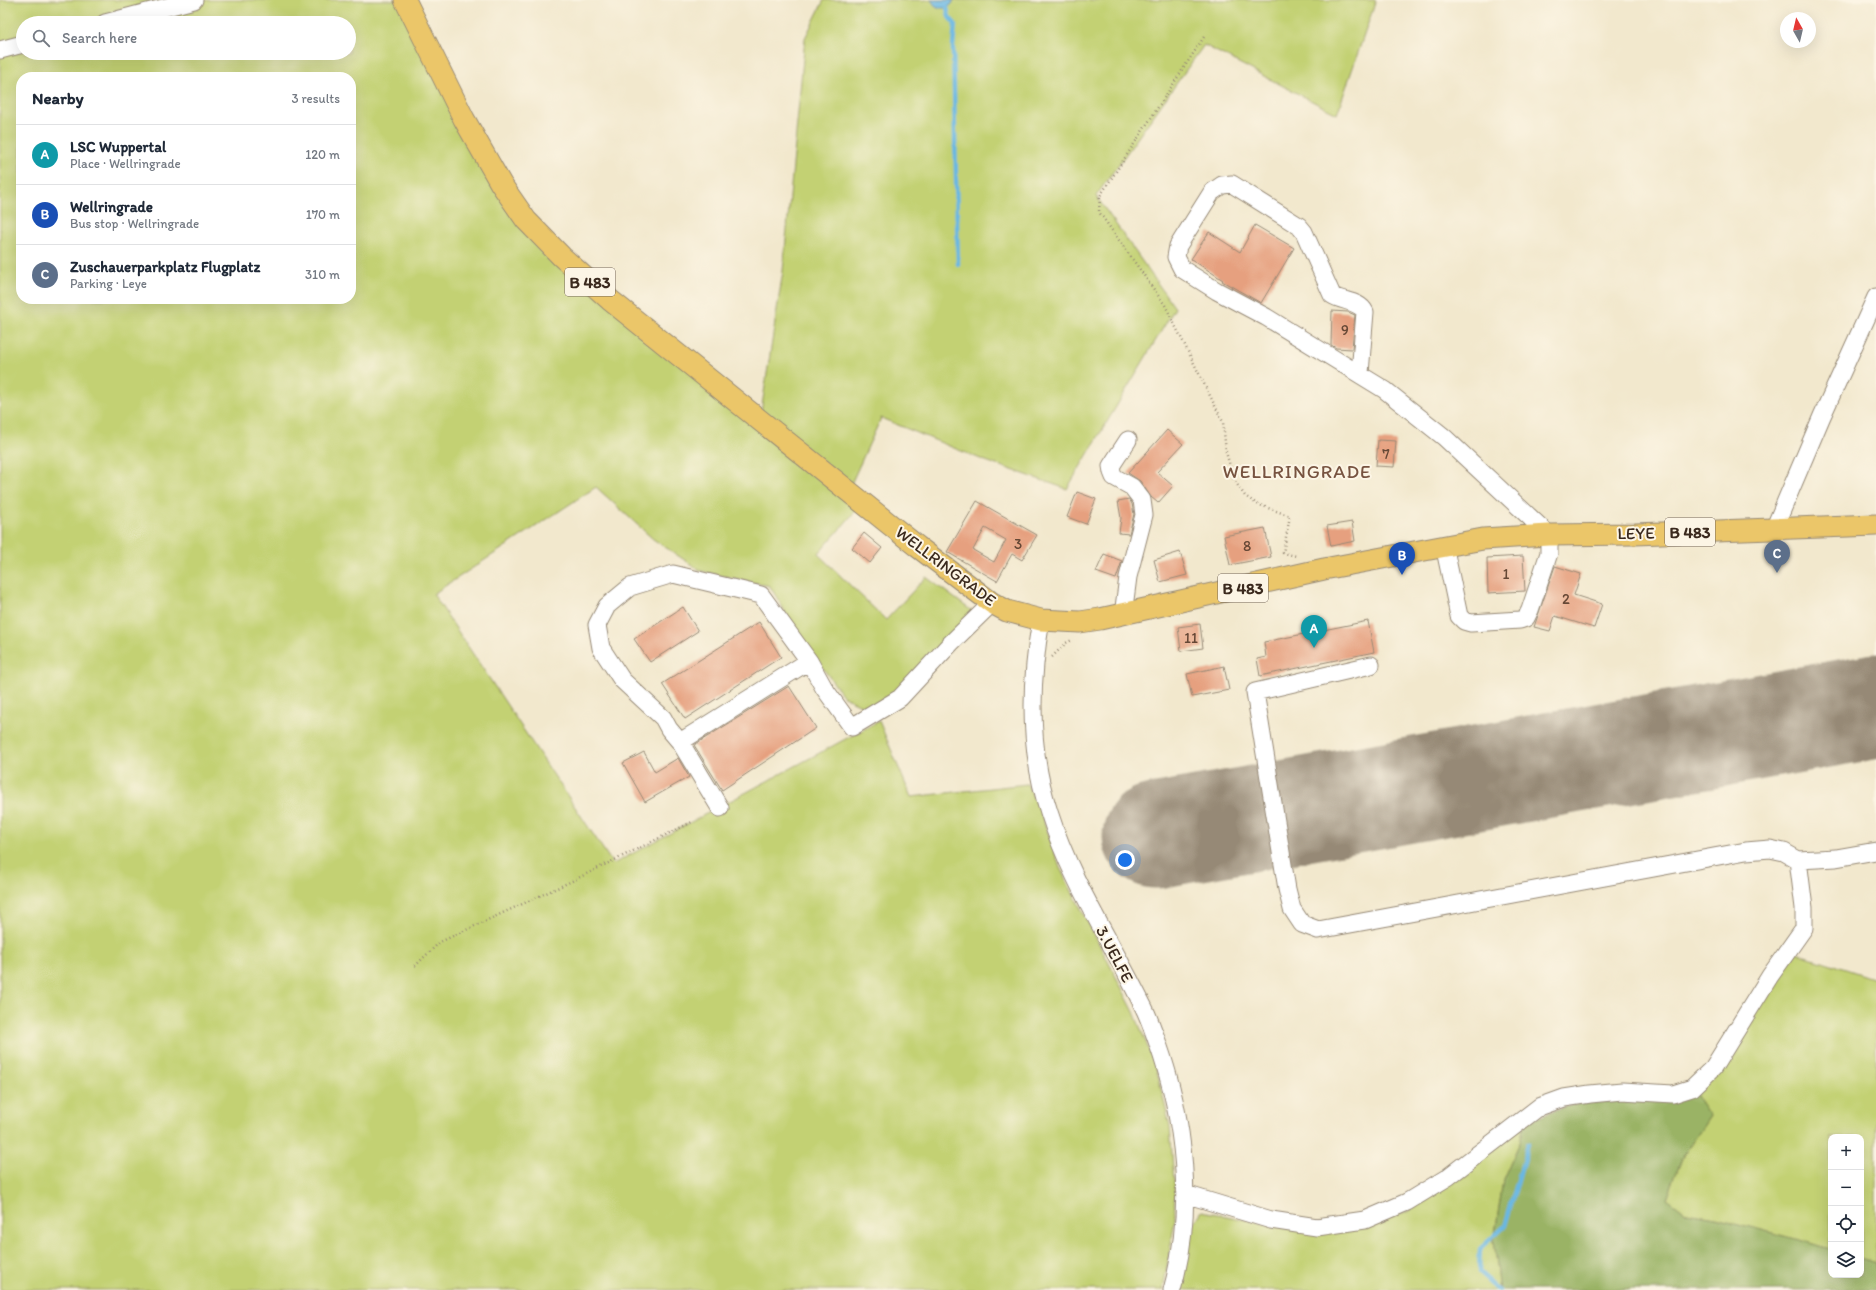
<!DOCTYPE html>
<html lang="en">
<head>
<meta charset="utf-8">
<style>
	:root { --surface:#fff; --page:#f2f2f3; --text:#1f2937; --muted:#747a83; --line:#e0e1e3; --accent:#d93025 }
	body { margin:0; font-family:Itim,sans-serif; background:var(--page); color:var(--text) }
	.controls { position:absolute; right:12px; bottom:12px; display:grid; overflow:hidden; border-radius:8px; box-shadow:0 4px 16px #0002 }
	.controls button { width:36px; height:36px; display:grid; place-items:center; padding:0; border:0; border-bottom:1px solid var(--line); background:var(--surface); color:var(--text); font:20px sans-serif }
	.compass { position:absolute; left:1780px; top:12px; width:36px; height:36px; border-radius:50%; background:var(--surface); box-shadow:0 4px 16px #0002; rotate:352deg }
	.you { position:absolute; left:1125px; top:860px; width:14px; height:14px; margin:-10px; border:3px solid #fff; border-radius:50%; background:#1a73e8; box-shadow:0 0 0 6px #1a73e833 }
	.badge { display:grid; place-items:center; width:26px; height:26px; border-radius:50%; background:var(--accent); color:#fff; font-size:13px; font-weight:700 }
	.pin { position:absolute; translate:-50% -33px; filter:drop-shadow(0 1px 2px #0008) }
	.pin::after { content:''; position:absolute; top:21px; width:14px; height:12px; background:inherit; clip-path:polygon(0 0,100% 0,50% 100%) }
	.list { margin:0; padding:0; list-style:none }
	h2 { display:flex; justify-content:space-between; align-items:center; height:52px; margin:0; padding:0 16px; font-size:17px }
	h2 small { font-size:13px; font-weight:400; color:var(--muted) }
	.list li { display:grid; grid-template-columns:26px 1fr auto; gap:12px; align-items:center; box-sizing:border-box; height:60px; padding:0 16px; border-top:1px solid var(--line) }
	.list b { display:block; font-size:15px; white-space:nowrap }
	.list p { margin:0; font-size:13px; white-space:nowrap; color:var(--muted) }
	.list em { font-size:13px; font-style:normal; color:var(--muted) }
	.icon { flex:none; width:22px; height:22px; fill:none; stroke:currentColor; stroke-width:2; stroke-linecap:round; stroke-linejoin:round }
	.map { position:relative; flex:none; width:1876px; height:1290px; overflow:hidden }
	.search { position:absolute; background:var(--surface); box-shadow:0 4px 16px #0002; left:16px; top:16px; width:340px; height:44px; display:flex; align-items:center; gap:10px; box-sizing:border-box; padding:0 14px; border-radius:22px; color:var(--muted); font-size:15px }
	.panel { position:absolute; background:var(--surface); box-shadow:0 4px 16px #0002; left:16px; top:72px; width:340px; height:232px; border-radius:16px }
	.map>svg:first-child { display:block }
	.green { fill:#c3d173; stroke:#7f7e48; fill-rule:evenodd }
	.forest { fill:#9ab365; stroke:#6a6e42 }
	.water { fill:#69b7e3; stroke:#527080 }
	.lines { fill:none; stroke-linecap:round; stroke-linejoin:round }
	.stream { stroke:#69b7e3; stroke-width:4.5 }
	.runway { stroke:#968976; stroke-width:105 }
	.building { fill:#e6a07f; fill-rule:evenodd }
	.minor-casing { stroke:#968976; stroke-width:19 }
	.major-casing { stroke:#968976; stroke-width:23 }
	.path { stroke:#968976; stroke-width:2.5; stroke-dasharray:1 3; stroke-linecap:butt }
	.minor { stroke:#fff; stroke-width:17 }
	.major { stroke:#ebc669; stroke-width:21 }
	.labels { text-anchor:middle; dominant-baseline:central; stroke-width:4; stroke-linejoin:round; paint-order:stroke }
	.number-label { font-size:15px; fill:#664836 }
	.shield { fill:#fcf5e5; stroke:#75675a; stroke-width:1 }
	.shield-label { font-size:16px; font-weight:bold; fill:#3b2a1e }
	.street-label { font-size:17px; fill:#3b2a1e; stroke:#fcf5e5 }
	.quarter-label { font-size:19px; letter-spacing:1px; fill:#775340; stroke:#fcf5e5 }
</style>
</head>
<body>
<div class="map">
<svg width="1876" height="1290" viewBox="0 0 1876 1290">
	<rect width="100%" height="100%" fill="#fcf5e5"/>
	<filter id="ink" filterUnits="userSpaceOnUse"><feTurbulence type="fractalNoise" baseFrequency=".025" numOctaves="2"/><feDisplacementMap in="SourceGraphic" scale="8" xChannelSelector="R" yChannelSelector="G"/><feConvolveMatrix kernelMatrix="1 2 1 2 8 2 1 2 1" color-interpolation-filters="sRGB"/></filter>
	<filter id="wash" filterUnits="userSpaceOnUse"><feTurbulence type="fractalNoise" baseFrequency=".012" numOctaves="4" result="noise"/><feDisplacementMap in="SourceGraphic" scale="16" xChannelSelector="R" yChannelSelector="G"/><feGaussianBlur stdDeviation="0.9" result="paint"/><feColorMatrix in="noise" values="0 0 0 0 0 0 0 0 0 0 0 0 0 0 0 0 0 1.4 0 .05"/><feComposite in="paint" operator="in"/></filter>
	<g filter="url(#wash)">
		<rect width="100%" height="100%" fill="#f2e8cd"/>
		<!-- green -->
		<path class="green" d="M0,0H178L89,23H23V40L0,46Z
			M207,0H398L522,221L859,507L818,554L886,620L926,577L976,614L879,708L861,705L844,697L798,634L770,586L701,571L653,539L596,487L433,594L613,864L879,721L911,797L1027,784L1041,813L1060,868L1134,1012L1156,1068L1170,1126L1174,1182L1175,1220L1163,1290H0V54L23,48V53H349V23H121ZM21,77H351V299H21Z
			M824,0H1376L1337,114L1204,45L1096,196L1175,308L1067,489L983,460L881,418L851,484L761,412L783,271L805,38Z
			M1797,953L1876,979V1264L1861,1259V1137H1831V1249L1721,1219L1687,1213L1667,1198L1682,1158L1710,1116L1695,1094L1787,962Z
			M1524,1125L1520,1142L1503,1180L1494,1241L1500,1290H1179L1191,1228L1202,1211L1292,1229L1374,1223L1408,1211L1430,1197Z"/>
		<!-- forest -->
		<path class="forest" d="M1695,1094L1710,1116L1682,1158L1667,1198L1687,1213L1721,1219L1831,1249V1275H1861V1259L1876,1264V1290H1500L1494,1241L1503,1180L1520,1142L1524,1125C1571,1094 1615,1104 1668,1099C1677,1098 1686,1096 1695,1094Z"/>
		<!-- water -->
		<path class="water" d="M931,0H954L952,4L947,8H937Z"/>
		<g class="lines">
			<!-- stream -->
			<path class="stream" d="M947,8L949,17L955,24L953,47L958,264
				M1499,1290L1479,1272L1480,1249L1505,1226L1528,1144"/>
			<!-- runway -->
			<path class="runway" d="M1155,836L1876,706"/>
		</g>
		<g id="blocks">
			<!-- building -->
			<path class="building" d="M1255,225L1294,248L1261,303L1222,281L1223,280L1191,259L1209,232L1240,252Z
				M1332,311L1348,312L1355,315L1352,349L1336,348L1331,345Z
				M1167,430L1183,444L1157,472L1173,486L1158,503L1151,497L1140,481L1128,473Z
				M1378,440L1396,441L1394,467L1376,466Z
				M1077,492L1096,499L1086,524L1067,517Z
				M1129,499L1132,504L1134,514L1129,534L1119,533L1121,518L1118,501Z
				M977,501L1037,535L1022,560L1012,554L997,581L947,552ZM985,528L1006,540L994,562L973,550Z
				M1352,522L1355,541L1331,546L1327,526Z
				M1265,528L1271,557L1230,565L1224,536Z
				M864,533L882,548L870,563L852,548Z
				M1180,552L1187,575L1160,582L1154,560Z
				M1104,554L1122,561L1116,579L1096,572Z
				M1523,556L1525,591L1488,593L1487,558Z
				M1555,566L1581,574L1574,595L1602,604L1594,628L1555,616L1550,631L1534,627Z
				M683,607L698,631L650,662L634,639Z
				M1368,621L1374,652L1260,676L1257,659L1266,657L1264,642Z
				M759,622L781,657L685,719L662,684Z
				M1200,624L1203,648L1181,651L1178,627Z
				M1224,666L1229,690L1192,697L1187,674Z
				M789,686L816,728L722,790L694,745Z
				M644,752L655,772L678,758L689,777L645,802L623,763Z"/>
		</g>
	</g>
	<g filter="url(#ink)">
		<use href="#blocks" fill-opacity="0" stroke="#968976" stroke-width="1"/>
		<g class="lines">
			<defs>
				<path id="minor" d="M105,23L194,0
					M0,50L23,44
					M1360,373L1365,312C1359,300 1342,302 1332,295L1304,232L1299,226L1232,184L1222,185L1212,192L1178,246L1176,257L1182,269L1217,291L1266,317L1385,390L1444,437L1549,535V553L1530,610L1526,618L1520,620L1471,623L1464,621L1459,616L1444,545
					M1774,529L1822,416L1876,297
					M1123,615L1128,577L1144,515L1142,500L1132,487L1114,477L1112,472L1111,466L1128,440
					M1041,620C1030,682 1029,751 1049,812C1071,882 1112,942 1144,1008C1149,1018 1153,1030 1157,1041C1185,1120 1195,1208 1172,1290
					M809,661L680,742L669,729L663,718L622,680L601,648L597,625L607,606L630,587L673,574L761,595L809,661L824,688L852,727L900,698L951,643L992,603
					M1371,665L1255,692L1287,889L1292,909L1302,924L1318,930L1746,851L1770,849L1784,852L1798,860L1836,858L1876,851
					M680,742L720,808
					M1185,1194L1271,1220L1317,1227L1365,1220L1407,1202L1448,1177L1539,1107L1564,1098L1590,1094L1622,1091L1673,1094L1692,1088L1713,1068L1770,976L1804,928V908L1798,860"/>
				<path id="major" d="M405,0L464,119L501,184L526,220L562,257L610,300L918,547L992,603L1007,611L1041,620L1080,622L1100,619L1324,569L1483,539L1549,535L1635,534L1876,525"/>
			</defs>
			<!-- minor casing -->
			<use href="#minor" class="minor-casing"/>
			<!-- major casing -->
			<use href="#major" class="major-casing"/>
			<!-- path -->
			<path class="path" d="M1204,37L1100,196L1099,212L1165,305L1223,422L1226,452L1234,480L1245,496L1257,504L1290,516L1283,553L1296,556
				M1052,657L1066,643L1072,640
				M415,966L440,942L572,881L692,822"/>
			<!-- minor -->
			<use href="#minor" class="minor"/>
			<!-- major -->
			<use href="#major" class="major"/>
		</g>
	</g>
	<g class="labels">
		<!-- number labels -->
		<g class="number-label">
			<text x="1345" y="330">9</text>
			<text x="1386" y="454">7</text>
			<text x="1018" y="544">3</text>
			<text x="1247" y="546">8</text>
			<text x="1506" y="574">1</text>
			<text x="1566" y="599">2</text>
			<text x="1191" y="638">11</text>
		</g>
		<!-- shield labels -->
		<g class="shield">
			<rect x="565" y="268" width="50" height="28" rx="3"/>
			<rect x="1665" y="518" width="50" height="28" rx="3"/>
			<rect x="1218" y="574" width="50" height="28" rx="3"/>
		</g>
		<g class="shield-label">
			<text x="590" y="282">B 483</text>
			<text x="1690" y="532">B 483</text>
			<text x="1243" y="588">B 483</text>
		</g>
		<!-- street labels -->
		<g class="street-label">
			<text transform="translate(1636 533) rotate(-1)">LEYE</text>
			<text transform="translate(946 566) rotate(37)">WELLRINGRADE</text>
			<text transform="translate(1115 954) rotate(62)">3.UELFE</text>
		</g>
		<!-- quarter labels -->
		<g class="quarter-label">
			<text x="1297" y="471">WELLRINGRADE</text>
		</g>
	</g>
</svg>
<div class="controls">
<button>+</button>
<button>−</button>
<button><svg class="icon" aria-label="locate" viewBox="0 0 24 24"><circle cx="12" cy="12" r="6"/><path d="M12 2v4M12 18v4M2 12h4M18 12h4"/></svg></button>
<button><svg class="icon" aria-label="layers" viewBox="0 0 24 24"><path d="M12 4l9 5-9 5-9-5zM3 14l9 5 9-5"/></svg></button>
</div>
<svg class="compass" viewBox="-18 -18 36 36"><path d="M0-13l5 13h-10z" fill="#e53935"/><path d="M0 13l5-13h-10z" fill="#747a83"/></svg>
<div class="you"></div>
<div class="pin badge" style="left:1314px;top:648px;background:#0f9aa8">A</div>
<div class="pin badge" style="left:1402px;top:575px;background:#1a4fb4">B</div>
<div class="pin badge" style="left:1777px;top:573px;background:#5c6f8a">C</div>
<div class="search"><svg class="icon" aria-label="search" viewBox="0 0 24 24"><circle cx="10" cy="10" r="6"/><path d="M15 15l6 6"/></svg>Search here</div>
<section class="panel">
<h2>Nearby<small>3 results</small></h2>
<ul class="list">
<li><span class="badge" style="background:#0f9aa8">A</span><div><b>LSC Wuppertal</b><p>Place · Wellringrade</p></div><em>120 m</em></li>
<li><span class="badge" style="background:#1a4fb4">B</span><div><b>Wellringrade</b><p>Bus stop · Wellringrade</p></div><em>170 m</em></li>
<li><span class="badge" style="background:#5c6f8a">C</span><div><b>Zuschauerparkplatz Flugplatz</b><p>Parking · Leye</p></div><em>310 m</em></li>
</ul>
</section>
</div>
</body>
</html>
